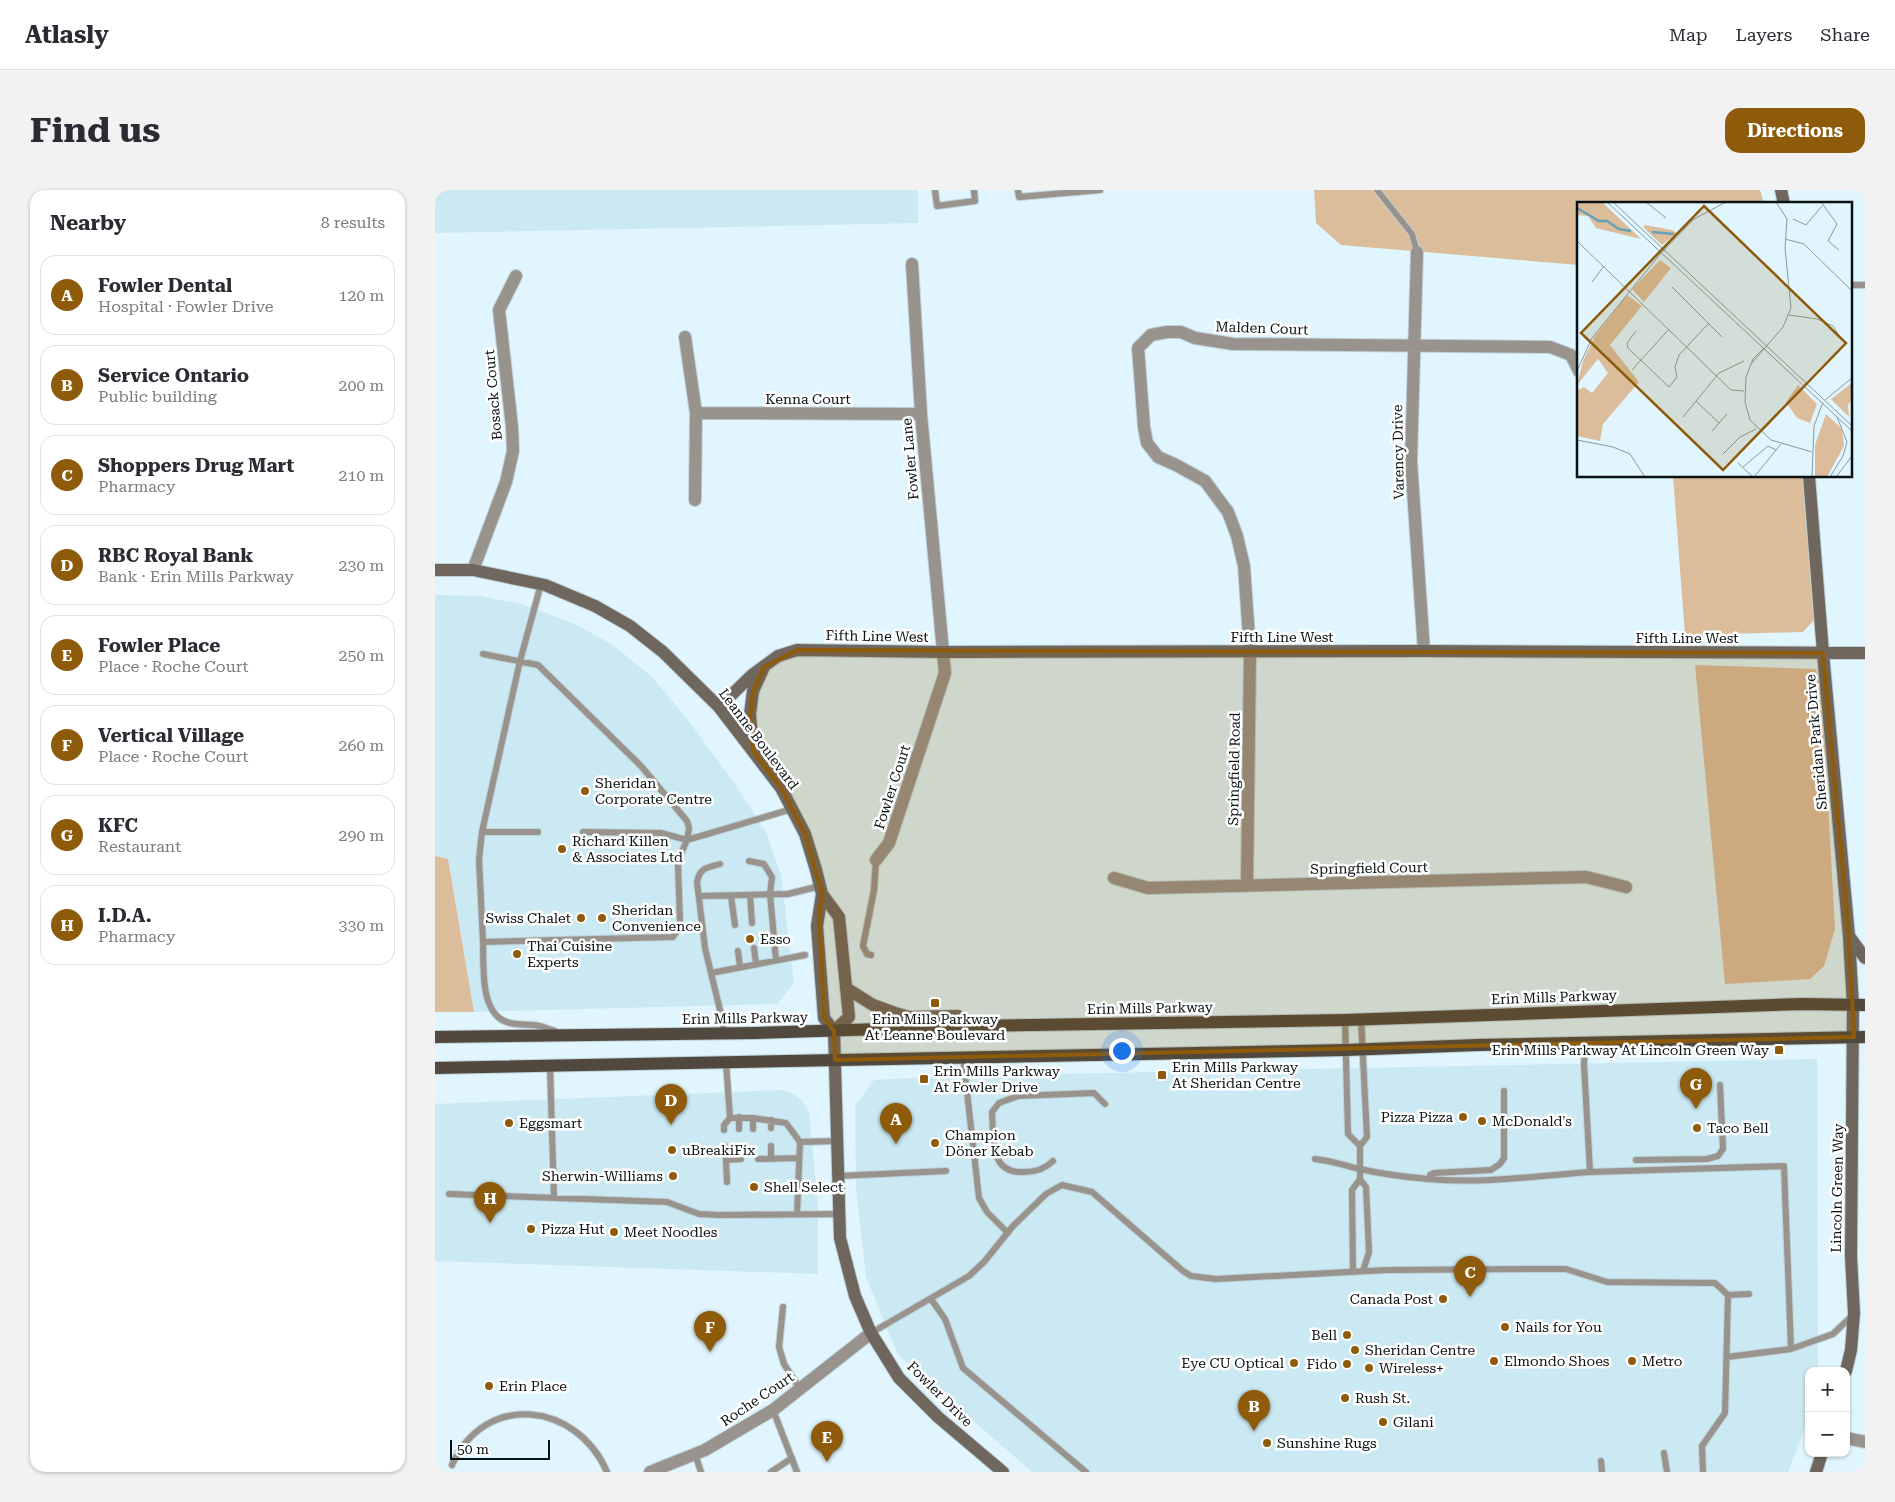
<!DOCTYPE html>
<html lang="en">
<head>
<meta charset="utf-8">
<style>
	:root { --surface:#fff; --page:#f2f2f3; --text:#2b2b33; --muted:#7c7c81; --line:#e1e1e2; --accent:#8e5b0a }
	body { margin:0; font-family:"Roboto Serif",serif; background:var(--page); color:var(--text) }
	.controls { position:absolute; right:15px; bottom:15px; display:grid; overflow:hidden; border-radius:10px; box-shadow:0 1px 4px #0004 }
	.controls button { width:45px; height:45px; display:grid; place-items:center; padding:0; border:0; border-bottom:1px solid var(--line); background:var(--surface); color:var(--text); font:25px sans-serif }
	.scale { position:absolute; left:15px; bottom:12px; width:100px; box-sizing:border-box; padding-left:5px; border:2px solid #0a1113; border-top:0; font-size:14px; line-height:18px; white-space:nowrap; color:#0a1113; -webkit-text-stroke:4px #fff; paint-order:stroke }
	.you { position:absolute; left:686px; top:860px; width:18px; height:18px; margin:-12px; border:4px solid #fff; border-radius:50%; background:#1a73e8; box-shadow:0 0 0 8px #1a73e833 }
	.badge { display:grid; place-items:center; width:32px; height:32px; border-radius:50%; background:var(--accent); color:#fff; font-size:16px; font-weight:700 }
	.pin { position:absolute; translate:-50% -41px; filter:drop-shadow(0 1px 2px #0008) }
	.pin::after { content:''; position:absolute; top:26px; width:18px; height:15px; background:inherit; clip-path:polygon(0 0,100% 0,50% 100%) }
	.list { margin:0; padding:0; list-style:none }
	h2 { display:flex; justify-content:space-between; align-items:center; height:65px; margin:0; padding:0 20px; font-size:21px }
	h2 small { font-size:16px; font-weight:400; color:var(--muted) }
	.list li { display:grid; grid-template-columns:32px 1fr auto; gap:15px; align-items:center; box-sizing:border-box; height:80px; margin:0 10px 10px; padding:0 10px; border:1px solid var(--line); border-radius:15px }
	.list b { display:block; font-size:19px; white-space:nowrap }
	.list p { margin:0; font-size:16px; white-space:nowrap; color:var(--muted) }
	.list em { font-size:16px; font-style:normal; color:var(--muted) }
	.map { position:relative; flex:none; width:1430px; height:1282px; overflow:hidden; border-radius:15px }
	header { display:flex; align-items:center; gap:30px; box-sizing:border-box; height:70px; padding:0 25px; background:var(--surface); border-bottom:1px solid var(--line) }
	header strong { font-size:24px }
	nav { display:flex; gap:28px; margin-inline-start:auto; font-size:18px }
	.intro { display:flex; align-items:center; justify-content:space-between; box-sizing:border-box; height:120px; padding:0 30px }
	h1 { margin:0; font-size:35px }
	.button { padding:12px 22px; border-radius:15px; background:var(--accent); color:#fff; font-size:18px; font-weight:700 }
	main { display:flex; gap:30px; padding:0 30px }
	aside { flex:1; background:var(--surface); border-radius:15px; box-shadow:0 1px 4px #0004 }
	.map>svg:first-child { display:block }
	.built { fill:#cbe9f2 }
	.green { fill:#dcbd9b }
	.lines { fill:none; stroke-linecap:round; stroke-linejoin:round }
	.lane-casing { stroke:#bed1d8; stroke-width:8 }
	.street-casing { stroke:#bed1d8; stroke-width:14 }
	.secondary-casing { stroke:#bed1d8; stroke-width:14 }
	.primary-casing { stroke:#bed1d8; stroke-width:14 }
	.lane { stroke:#99938d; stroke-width:6 }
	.street { stroke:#99938d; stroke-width:12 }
	.secondary { stroke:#6f675e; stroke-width:12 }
	.primary { stroke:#51483e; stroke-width:12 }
	.marked { fill:#8e5b0a; fill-opacity:0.2; stroke:#8e5b0a; stroke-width:4; stroke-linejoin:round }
	.poi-dot { fill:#8e5b0a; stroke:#fff; stroke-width:2 }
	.labels { text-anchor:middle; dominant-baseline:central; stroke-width:5; stroke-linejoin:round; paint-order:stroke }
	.street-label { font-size:14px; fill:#0a1113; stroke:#fff }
	.poi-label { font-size:14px; fill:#0a1113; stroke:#fff; text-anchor:start }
	.inset-river { fill:none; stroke:#66a1b5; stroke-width:2.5 }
	.inset-road { fill:none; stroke:#8a9a9f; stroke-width:1 }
	.view { fill:#8e5b0a; fill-opacity:0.15; stroke:#8e5b0a; stroke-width:2.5 }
	.inset-edge { fill:none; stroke:#0a1113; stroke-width:2.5 }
</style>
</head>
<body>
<header>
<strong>Atlasly</strong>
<nav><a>Map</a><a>Layers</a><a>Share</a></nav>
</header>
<div class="intro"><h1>Find us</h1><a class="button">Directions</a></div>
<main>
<aside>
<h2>Nearby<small>8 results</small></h2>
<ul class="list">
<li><span class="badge">A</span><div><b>Fowler Dental</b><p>Hospital · Fowler Drive</p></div><em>120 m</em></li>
<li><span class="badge">B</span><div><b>Service Ontario</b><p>Public building</p></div><em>200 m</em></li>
<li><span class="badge">C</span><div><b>Shoppers Drug Mart</b><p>Pharmacy</p></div><em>210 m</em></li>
<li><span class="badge">D</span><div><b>RBC Royal Bank</b><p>Bank · Erin Mills Parkway</p></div><em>230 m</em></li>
<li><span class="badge">E</span><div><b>Fowler Place</b><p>Place · Roche Court</p></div><em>250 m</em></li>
<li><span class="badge">F</span><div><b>Vertical Village</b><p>Place · Roche Court</p></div><em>260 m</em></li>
<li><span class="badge">G</span><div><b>KFC</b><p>Restaurant</p></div><em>290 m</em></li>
<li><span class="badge">H</span><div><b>I.D.A.</b><p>Pharmacy</p></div><em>330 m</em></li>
</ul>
</aside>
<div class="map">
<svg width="1430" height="1282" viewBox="0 0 1430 1282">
	<rect width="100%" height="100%" fill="#e0f5fd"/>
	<!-- built -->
	<path class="built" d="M0,0H483V33L0,43Z
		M0,405L45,406L87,414L142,435L178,455L218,488L253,530L297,590L331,642L346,685L359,793L342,814L39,822L13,669L0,666Z
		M1382,869L1383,1181H1374V1227L1353,1282H597L463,1165L431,1087L421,998L420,916L439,890L515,886Z
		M348,900L358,904L367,911L374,921L383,1015V1084L0,1071V914Z"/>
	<!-- green -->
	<path class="green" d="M879,0H1325L1329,14H1144V75L906,55L881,33Z
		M1238,286H1369L1381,428L1368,442L1250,445Z
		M1260,475L1380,479L1386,488L1400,739L1389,776L1375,789L1290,794Z
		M0,666L13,669L39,822H0Z"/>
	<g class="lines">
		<defs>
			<path id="lane" d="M500,0L502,16L540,11L539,0
				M583,0L584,7L665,0
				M942,0L977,44L982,62
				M1416,95H1430
				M106,394L85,471L47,642L44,669L48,752L238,747L243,740L245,731L243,676L245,666L252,650L357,619
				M48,464L103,475L206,576L252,631L254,638L252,650L226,643L148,642
				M47,642H103
				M314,671L329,674L337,687L335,704L341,770
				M315,705L317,733
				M265,706L353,704L385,696
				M296,706L300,735
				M48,752C49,777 44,826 75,833C83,835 90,834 98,835C105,835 113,839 120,841
				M319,758L321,774
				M303,761L305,777
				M436,765L432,764L428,756L439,700L441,670
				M276,783L270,758L262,692C265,677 272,678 285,674
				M910,830L913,944L925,956
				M289,843L287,828L276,783L370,765
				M1150,852L1149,874L1155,982L1349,976L1356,1159
				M528,867L544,1008L552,1022L572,1042
				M291,872L295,928H318L351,933L365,952
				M115,876L119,1007
				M336,938V930
				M304,939V927
				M318,939V928
				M289,940V935L295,928
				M290,956L291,970
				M304,956V969
				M336,956V968
				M323,969L364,968
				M880,969C898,971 908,975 925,979C947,984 971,987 993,989C1048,994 1101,986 1155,982
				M1201,970L1272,969L1283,966L1288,959L1285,895
				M618,971C610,979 600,982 589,982C553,984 559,947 557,922L564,913L583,906L659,903L670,914
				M403,986L511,981
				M925,989L931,997L934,1062L928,1081
				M994,989L995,985L999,983L1056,980L1065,974L1069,968V901
				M292,992L291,970L306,969
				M14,1004L232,1012L264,1024L284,1025L404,1024
				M362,1025L365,952L402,951
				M918,1082L917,1000L925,989V956L932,947L926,829
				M496,1109L510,1129L528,1178L651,1282
				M348,1117L344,1157L349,1174L365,1199
				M436,1143L534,1086L549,1072L578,1036L611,1004L627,995L657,1002L748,1081L756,1086L781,1089L952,1080L1098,1079H1131L1172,1092L1280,1093L1293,1105L1314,1104
				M1292,1167L1356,1159L1398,1144L1418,1125
				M338,1220L362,1282
				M1229,1263L1232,1282
				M260,1264L266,1282
				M1166,1271L1167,1282
				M17,1275C50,1201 142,1212 172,1282
				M336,1282L357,1268
				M1268,1282L1267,1256L1290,1223L1293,1105"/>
			<path id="street" d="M982,62L976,271L989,461
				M250,147L261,223L260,310
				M261,223L486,224
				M38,380L71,292L78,261L77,237L64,120L81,86
				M441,670L454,653L510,483L486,224L477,74
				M679,688L713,698L1151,687L1191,697
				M812,696L815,462L809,376L802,346L793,322L770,291L741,275L723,267L712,253L709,237L703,158L716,145L732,142H746L760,148L798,154L1115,157L1136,165L1144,181
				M1411,1248L1430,1252
				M215,1282L270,1260L338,1220L436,1143"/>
			<path id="secondary" d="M1346,0L1349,14
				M1374,286L1388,463L1414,746L1418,816L1416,1066L1419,1123L1416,1160L1411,1181
				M0,380H38L110,395L160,416L195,436L228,462L284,517L346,598L370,644L381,680L387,704L404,727L414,827L399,841
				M284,517L317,485L343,466L362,460L509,462L989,461L1430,463
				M318,561L315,524L318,501L328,479
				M387,704L382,736L389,828L399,841
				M1414,746L1430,768
				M411,798L438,815L460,823L474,827L523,826L541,836
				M399,841L405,1048L420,1106L436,1143L464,1188L503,1227L568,1282
				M1381,1282L1387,1263"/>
			<path id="primary" d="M0,847L321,843L541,836L910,830L1367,814L1430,815
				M0,878L911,860L1043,855L1430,847"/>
		</defs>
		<!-- lane casing -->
		<use href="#lane" class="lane-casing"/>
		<!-- street casing -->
		<use href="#street" class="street-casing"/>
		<!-- secondary casing -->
		<use href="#secondary" class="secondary-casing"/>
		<!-- primary casing -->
		<use href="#primary" class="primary-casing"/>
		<!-- lane -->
		<use href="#lane" class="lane"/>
		<!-- street -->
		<use href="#street" class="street"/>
		<!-- secondary -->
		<use href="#secondary" class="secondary"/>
		<!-- primary -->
		<use href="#primary" class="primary"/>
	</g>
	<!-- marked area -->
	<path class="marked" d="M362,460L1388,463L1414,746L1419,847L400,870L399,841L389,828L384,724L387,704L370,644L346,598L318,561L315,529L318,501L329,477Z"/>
	<!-- markers -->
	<g class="poi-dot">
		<circle cx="150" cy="601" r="5"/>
		<circle cx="127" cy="659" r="5"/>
		<circle cx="146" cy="728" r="5"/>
		<circle cx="167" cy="728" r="5"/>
		<circle cx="315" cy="749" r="5"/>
		<circle cx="82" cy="764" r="5"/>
		<rect x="495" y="808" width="10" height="10" rx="2.5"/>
		<rect x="1339" y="855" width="10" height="10" rx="2.5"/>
		<rect x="722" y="880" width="10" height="10" rx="2.5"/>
		<rect x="484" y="884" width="10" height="10" rx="2.5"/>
		<circle cx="1028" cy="927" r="5"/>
		<circle cx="1047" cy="931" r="5"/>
		<circle cx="74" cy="933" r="5"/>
		<circle cx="1262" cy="938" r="5"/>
		<circle cx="500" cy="953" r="5"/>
		<circle cx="237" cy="960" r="5"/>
		<circle cx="238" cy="986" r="5"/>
		<circle cx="319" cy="997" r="5"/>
		<circle cx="96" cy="1039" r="5"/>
		<circle cx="179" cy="1042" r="5"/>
		<circle cx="1008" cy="1109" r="5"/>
		<circle cx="1070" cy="1137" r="5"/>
		<circle cx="912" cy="1145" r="5"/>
		<circle cx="920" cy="1160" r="5"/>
		<circle cx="1059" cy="1171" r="5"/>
		<circle cx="1197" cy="1171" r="5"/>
		<circle cx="859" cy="1173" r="5"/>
		<circle cx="912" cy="1174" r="5"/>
		<circle cx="934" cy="1178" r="5"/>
		<circle cx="54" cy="1196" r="5"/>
		<circle cx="910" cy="1208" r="5"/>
		<circle cx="948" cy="1232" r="5"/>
		<circle cx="832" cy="1253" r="5"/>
	</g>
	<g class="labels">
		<!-- street labels -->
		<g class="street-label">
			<text transform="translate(827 138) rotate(2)">Malden Court</text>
			<text transform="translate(58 205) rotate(-95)">Bosack Court</text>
			<text x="373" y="209">Kenna Court</text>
			<text transform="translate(963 262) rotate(-91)">Varency Drive</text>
			<text transform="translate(475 269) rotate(-95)">Fowler Lane</text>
			<text transform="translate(442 446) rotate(1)">Fifth Line West</text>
			<text x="847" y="447">Fifth Line West</text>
			<text x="1252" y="448">Fifth Line West</text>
			<text transform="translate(324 549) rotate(53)">Leanne Boulevard</text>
			<text transform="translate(1381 552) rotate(-95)">Sheridan Park Drive</text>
			<text transform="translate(799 579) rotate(-89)">Springfield Road</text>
			<text transform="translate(457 597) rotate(-72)">Fowler Court</text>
			<text transform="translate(934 678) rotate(-1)">Springfield Court</text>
			<text transform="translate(1119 807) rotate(-2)">Erin Mills Parkway</text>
			<text transform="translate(715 818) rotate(-1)">Erin Mills Parkway</text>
			<text transform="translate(310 828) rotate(-1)">Erin Mills Parkway</text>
			<text transform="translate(1402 998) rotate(-89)">Lincoln Green Way</text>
			<text transform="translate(505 1204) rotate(45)">Fowler Drive</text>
			<text transform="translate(322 1209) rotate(-34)">Roche Court</text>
		</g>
		<!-- poi labels -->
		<g class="poi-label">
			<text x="160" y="593">Sheridan<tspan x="160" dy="16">Corporate Centre</tspan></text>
			<text x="137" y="651">Richard Killen<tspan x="137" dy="16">&amp; Associates Ltd</tspan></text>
			<text x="177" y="720">Sheridan<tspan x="177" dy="16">Convenience</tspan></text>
			<text x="136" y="728" text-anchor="end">Swiss Chalet</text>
			<text x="325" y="749">Esso</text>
			<text x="92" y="756">Thai Cuisine<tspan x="92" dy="16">Experts</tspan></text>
			<text x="500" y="829" text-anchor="middle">Erin Mills Parkway<tspan x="500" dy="16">At Leanne Boulevard</tspan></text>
			<text x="1334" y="860" text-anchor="end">Erin Mills Parkway At Lincoln Green Way</text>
			<text x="737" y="877">Erin Mills Parkway<tspan x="737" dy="16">At Sheridan Centre</tspan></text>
			<text x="499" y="881">Erin Mills Parkway<tspan x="499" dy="16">At Fowler Drive</tspan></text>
			<text x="1018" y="927" text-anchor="end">Pizza Pizza</text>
			<text x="1057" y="931">McDonald's</text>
			<text x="84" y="933">Eggsmart</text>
			<text x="1272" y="938">Taco Bell</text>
			<text x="510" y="945">Champion<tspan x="510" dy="16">Döner Kebab</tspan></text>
			<text x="247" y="960">uBreakiFix</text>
			<text x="228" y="986" text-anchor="end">Sherwin-Williams</text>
			<text x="329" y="997">Shell Select</text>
			<text x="106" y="1039">Pizza Hut</text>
			<text x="189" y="1042">Meet Noodles</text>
			<text x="998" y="1109" text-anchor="end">Canada Post</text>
			<text x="1080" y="1137">Nails for You</text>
			<text x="902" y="1145" text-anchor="end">Bell</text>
			<text x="930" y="1160">Sheridan Centre</text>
			<text x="1069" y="1171">Elmondo Shoes</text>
			<text x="1207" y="1171">Metro</text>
			<text x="849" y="1173" text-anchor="end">Eye CU Optical</text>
			<text x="902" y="1174" text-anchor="end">Fido</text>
			<text x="944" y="1178">Wireless+</text>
			<text x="64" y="1196">Erin Place</text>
			<text x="920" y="1208">Rush St.</text>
			<text x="958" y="1232">Gilani</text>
			<text x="842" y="1253">Sunshine Rugs</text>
		</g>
	</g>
	<!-- overview -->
	<g transform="translate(1142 12)">
		<rect width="275" height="275" fill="#e0f5fd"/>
		<path d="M0,0H25L64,37L19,26L11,14L0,13ZM68,23L95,28L100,31L85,43L66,25ZM83,58L94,66L67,100L55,87ZM50,93L65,104L33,143L62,180L26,222L23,239L0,234V189L7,185L15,191L31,171L21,157L0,183L6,159L18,134ZM275,181V198L271,203L272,215L254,197ZM221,183L240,202L233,221L220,216L209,200ZM249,212L265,227L267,244L250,275H238V243Z" fill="#dcbd9b"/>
		<path class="inset-river" d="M0,6L22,19H30L42,27L54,29M75,30L97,32"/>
		<path class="inset-road" d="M30,0L275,229M36,0L275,224M69,0L89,16M244,0L260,22L251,39L262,48M216,17L229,23L245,4M208,37L227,42L275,89M0,39L154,188L167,189M15,80L27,64M95,85L145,135M212,113L240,117L256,124L261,132M59,129L50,141L51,146L92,185L100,175L98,165L102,153L132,121M187,146L176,157L169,175L168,200L173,218L194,238L235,250M175,161L206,125L214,106L208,46L210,17L199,0M55,168L92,127M0,169L15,136L84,51L117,17L149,0M248,198L275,176M119,199L142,221M106,215L142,171L167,159M135,229L150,212M0,238L36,245L53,252L68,275M146,252L163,235L179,227M161,261L176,275M166,265L191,244L199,248M177,275L204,242M235,275L237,224L246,200M253,275L266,254L270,240L260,215M259,275L275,254"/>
		<path class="view" d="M127,4L269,141L146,268L4,131Z"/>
		<rect width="275" height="275" class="inset-edge"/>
	</g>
</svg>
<div class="controls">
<button>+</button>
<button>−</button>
</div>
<div class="scale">50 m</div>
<div class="you"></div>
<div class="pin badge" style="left:461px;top:954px">A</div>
<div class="pin badge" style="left:819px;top:1241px">B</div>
<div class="pin badge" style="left:1035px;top:1107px">C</div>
<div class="pin badge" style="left:236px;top:935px">D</div>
<div class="pin badge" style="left:392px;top:1272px">E</div>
<div class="pin badge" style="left:275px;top:1162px">F</div>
<div class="pin badge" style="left:1261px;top:919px">G</div>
<div class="pin badge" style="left:55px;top:1033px">H</div>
</div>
</main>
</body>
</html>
